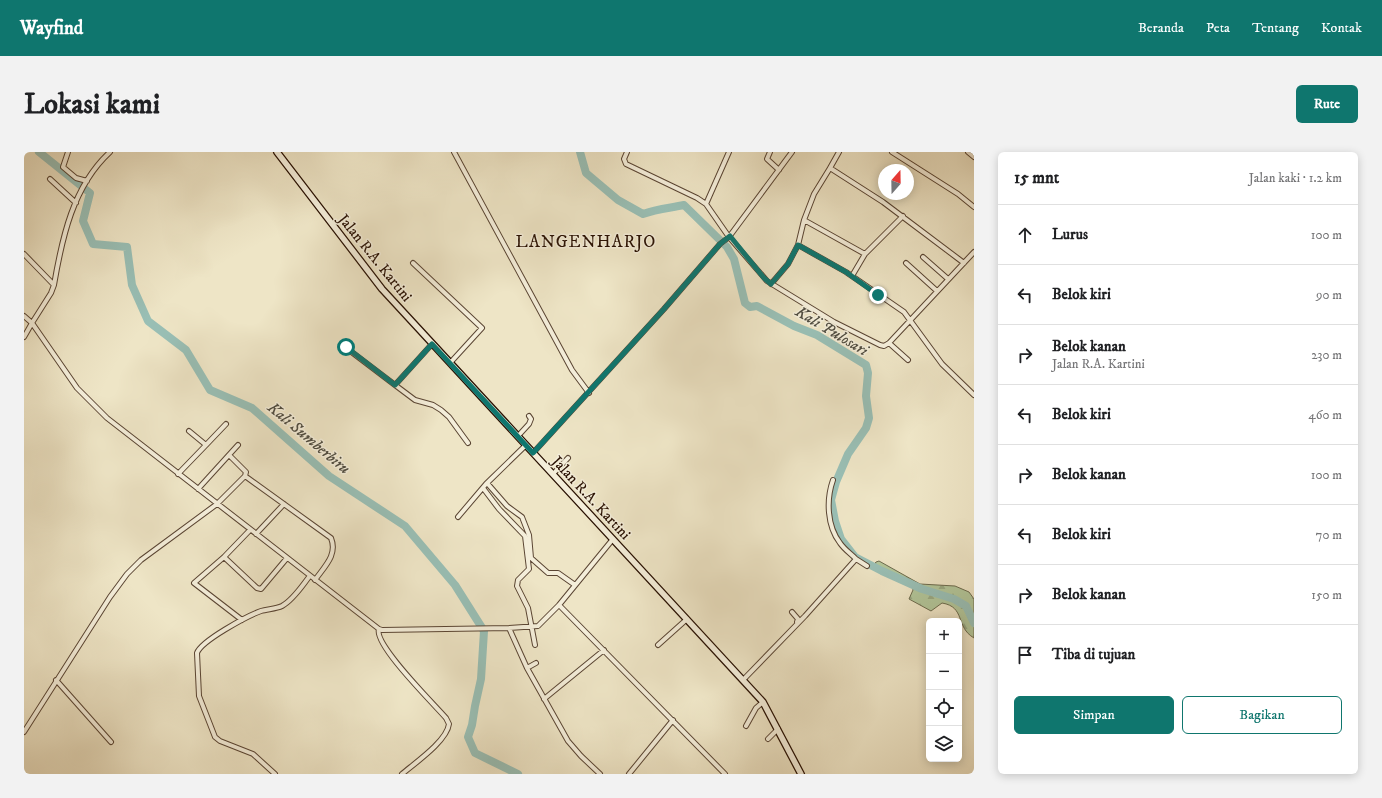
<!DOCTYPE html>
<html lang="id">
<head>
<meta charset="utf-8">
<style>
	:root { --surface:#fff; --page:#f2f2f2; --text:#202124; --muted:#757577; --line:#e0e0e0; --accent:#0f766e }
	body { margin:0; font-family:"IM FELL DW Pica",serif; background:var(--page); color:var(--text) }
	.controls { position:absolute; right:12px; bottom:12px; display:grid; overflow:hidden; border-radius:6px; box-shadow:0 2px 10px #0003 }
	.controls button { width:36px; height:36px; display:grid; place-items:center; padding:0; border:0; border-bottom:1px solid var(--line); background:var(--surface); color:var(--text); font:20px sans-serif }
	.compass { position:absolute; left:854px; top:12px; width:36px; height:36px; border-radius:50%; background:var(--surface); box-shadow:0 2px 10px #0003; rotate:20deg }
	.stop { position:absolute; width:12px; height:12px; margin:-9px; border:3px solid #0f766e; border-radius:50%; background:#fff }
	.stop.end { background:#0f766e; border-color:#fff; box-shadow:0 1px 4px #0008 }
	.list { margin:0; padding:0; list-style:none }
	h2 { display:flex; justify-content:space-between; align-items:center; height:52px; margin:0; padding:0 16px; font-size:17px }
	h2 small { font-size:13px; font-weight:400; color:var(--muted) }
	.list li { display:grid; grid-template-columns:26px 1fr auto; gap:12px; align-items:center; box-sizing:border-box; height:60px; padding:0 16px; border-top:1px solid var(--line) }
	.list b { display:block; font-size:15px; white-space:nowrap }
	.list p { margin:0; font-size:13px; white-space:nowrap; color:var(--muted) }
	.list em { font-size:13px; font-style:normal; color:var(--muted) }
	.actions { display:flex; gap:8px; padding:12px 16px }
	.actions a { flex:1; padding:9px 0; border:1px solid var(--accent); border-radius:6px; text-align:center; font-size:14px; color:var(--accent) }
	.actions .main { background:var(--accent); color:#fff }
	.icon { flex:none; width:22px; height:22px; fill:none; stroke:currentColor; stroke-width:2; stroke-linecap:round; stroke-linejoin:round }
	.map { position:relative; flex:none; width:950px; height:622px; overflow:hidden; border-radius:6px }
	header { display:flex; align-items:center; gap:24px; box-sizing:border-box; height:56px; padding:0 20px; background:var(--accent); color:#fff }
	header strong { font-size:19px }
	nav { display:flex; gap:22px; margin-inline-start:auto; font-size:14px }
	.intro { display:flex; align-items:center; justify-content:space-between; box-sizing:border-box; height:96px; padding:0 24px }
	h1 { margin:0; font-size:28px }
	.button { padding:10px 18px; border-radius:6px; background:var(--accent); color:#fff; font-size:14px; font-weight:700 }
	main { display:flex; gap:24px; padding:0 24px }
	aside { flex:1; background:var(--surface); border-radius:6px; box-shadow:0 2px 10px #0003 }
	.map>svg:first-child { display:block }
	.forest { fill:url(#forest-firs); stroke:#6d6b4e }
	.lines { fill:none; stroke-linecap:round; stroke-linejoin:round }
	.river { stroke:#99bfb5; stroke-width:8 }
	.minor-casing { stroke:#5a4533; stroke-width:6 }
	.secondary-casing { stroke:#281002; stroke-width:8 }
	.minor { stroke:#f4eeda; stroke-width:4 }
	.secondary { stroke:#f4eeda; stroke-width:5.5 }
	.route { stroke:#0f766e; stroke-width:5 }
	.labels { text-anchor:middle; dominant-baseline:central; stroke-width:3; stroke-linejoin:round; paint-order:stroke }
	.street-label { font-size:15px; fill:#281002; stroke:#f4eeda }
	.water-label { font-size:16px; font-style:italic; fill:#504d41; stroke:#f4eeda }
	.quarter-label { font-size:17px; letter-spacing:1px; fill:#281002; stroke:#f4eeda }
</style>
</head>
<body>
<header>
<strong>Wayfind</strong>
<nav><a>Beranda</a><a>Peta</a><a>Tentang</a><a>Kontak</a></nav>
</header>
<div class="intro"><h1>Lokasi kami</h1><a class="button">Rute</a></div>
<main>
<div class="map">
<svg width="950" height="622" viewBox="0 0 950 622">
	<defs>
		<pattern id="forest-firs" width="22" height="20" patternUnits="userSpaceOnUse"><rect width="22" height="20" fill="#b2c69a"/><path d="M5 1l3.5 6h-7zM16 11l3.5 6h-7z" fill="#99a983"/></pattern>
	</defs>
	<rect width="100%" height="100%" fill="#eee5c6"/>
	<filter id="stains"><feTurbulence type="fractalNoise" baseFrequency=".005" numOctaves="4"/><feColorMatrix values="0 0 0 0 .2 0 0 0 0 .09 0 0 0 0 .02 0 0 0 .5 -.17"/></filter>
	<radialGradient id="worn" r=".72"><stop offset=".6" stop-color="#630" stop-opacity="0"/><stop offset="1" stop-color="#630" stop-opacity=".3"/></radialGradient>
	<!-- forest -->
	<path class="forest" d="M855,409L896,432L931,434L945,440L950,447V486C931,475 942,455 918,451L907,459L885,447L889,438L888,432L849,414L852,410Z"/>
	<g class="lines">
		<!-- river -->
		<path class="river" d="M15,0L66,41L59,69L69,92L103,95L108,133L124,169L162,198L186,238L228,256L305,324L381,374L431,433L460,479L457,527L451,554L448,573L444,585L451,601L494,622
			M556,0L562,21L594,48L619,62C633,57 646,56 660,53L703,95L710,107L721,151L726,155L733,154L770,174L793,183L842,213L844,221L842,244L845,266L842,276L824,302L812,330L807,348L811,369L817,387L831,405L858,419L898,437L930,447L942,454L950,471"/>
		<defs>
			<path id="minor" d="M44,0L39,15L52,26L63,29
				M430,0L548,218L565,241
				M603,0L600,7L602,12L673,46L682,52L705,85L768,0
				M746,0L743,7L755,18
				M815,0L806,16L859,50L940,111
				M868,0L934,42L950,55
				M944,0L950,5
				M806,16L790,42L780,68L841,102
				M26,27L52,51
				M682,52L705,0
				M780,68L774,93L822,120L880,160L918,212L950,243
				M0,102L30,133L27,141L8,171L53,236L83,266L355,477L358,478L485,476L514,474L535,453L589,387
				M899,105L924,127
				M389,111L458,176L426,211
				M882,111L913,139
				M828,124L841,102L879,64
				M747,132L764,112L774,93
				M30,133C38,86 49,34 86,0
				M0,164L8,171L0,185
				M865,191L884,208
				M408,192L371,233L391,248L409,253L417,258L425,265L444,291
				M321,195L371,233
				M494,284L505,272L507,267L505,264
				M182,293L202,272
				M509,301L640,157L696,92L705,85L743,129L810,170L856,193L860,194L865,191L950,100
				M205,303L222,320L221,324
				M154,322L182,293L165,279
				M529,322L544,306
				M463,331L483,354L498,365L505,383L507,406L524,421H534L551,433
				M459,336L475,357L501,384L505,417L494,428L493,434L504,456L511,493
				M174,337L214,293
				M434,365L462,332L502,293
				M232,382L260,352
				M200,405L233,436L237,437L263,406
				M832,407L843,414
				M535,453L701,622
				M768,460L774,467L773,470
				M218,468L170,431L200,405L226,378
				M485,476L503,516L544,589L557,604L576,622
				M355,477C349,492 410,552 422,566L425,572C423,589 391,611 378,622
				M634,493L663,467
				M503,516L512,511
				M32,528L87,590
				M719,528L781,464L832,407C827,402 820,397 816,391C803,374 802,348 809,328
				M520,547L580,498
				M722,574L732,556L739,550
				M0,580L86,445L103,422L117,408L193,352L221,324L307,386C314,403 300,415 291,428
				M744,587L754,577
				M251,622L229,602L196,589L191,585L175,544L173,501C177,489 223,464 237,459C243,457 252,457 258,454C269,448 278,434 285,425
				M605,622L649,568"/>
			<path id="secondary" d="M253,0L358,137L739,550L777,622"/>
		</defs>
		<!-- minor casing -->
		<use href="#minor" class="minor-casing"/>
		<!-- secondary casing -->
		<use href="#secondary" class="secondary-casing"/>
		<!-- minor -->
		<use href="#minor" class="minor"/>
		<!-- secondary -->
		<use href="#secondary" class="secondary"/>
	</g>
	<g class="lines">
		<!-- route -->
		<path class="route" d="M322,195L371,233L408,192L509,301L640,157L696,92L706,84L740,126L747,132L764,112L774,93L822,120L854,143"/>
	</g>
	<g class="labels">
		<!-- street labels -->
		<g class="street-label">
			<text transform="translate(351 106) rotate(51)">Jalan R.A. Kartini</text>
			<text transform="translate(567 346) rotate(47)">Jalan R.A. Kartini</text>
		</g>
		<!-- water labels -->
		<g class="water-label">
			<text transform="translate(808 179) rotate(31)">Kali Pulosari</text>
			<text transform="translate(285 286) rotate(40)">Kali Sumberbiru</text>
		</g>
		<!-- quarter labels -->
		<g class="quarter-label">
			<text x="562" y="90">LANGENHARJO</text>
		</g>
	</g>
	<rect width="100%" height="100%" filter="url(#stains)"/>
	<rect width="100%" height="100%" fill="url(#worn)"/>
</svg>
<div class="controls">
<button>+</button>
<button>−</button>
<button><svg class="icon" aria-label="locate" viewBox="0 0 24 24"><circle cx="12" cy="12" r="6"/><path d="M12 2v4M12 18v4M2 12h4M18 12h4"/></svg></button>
<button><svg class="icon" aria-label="layers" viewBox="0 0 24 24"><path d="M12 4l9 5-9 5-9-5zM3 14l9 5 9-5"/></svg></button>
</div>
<svg class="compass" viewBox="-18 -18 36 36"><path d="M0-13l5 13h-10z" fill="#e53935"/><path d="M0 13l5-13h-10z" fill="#757577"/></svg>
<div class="stop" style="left:322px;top:195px"></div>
<div class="stop end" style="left:854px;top:143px"></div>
</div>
<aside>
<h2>15 mnt<small>Jalan kaki · 1.2 km</small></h2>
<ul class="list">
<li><svg class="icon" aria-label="ahead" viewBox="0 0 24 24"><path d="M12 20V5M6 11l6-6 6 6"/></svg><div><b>Lurus</b></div><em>100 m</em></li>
<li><svg class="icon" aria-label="left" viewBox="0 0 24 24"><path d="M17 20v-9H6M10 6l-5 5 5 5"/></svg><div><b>Belok kiri</b></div><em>90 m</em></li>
<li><svg class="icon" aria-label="right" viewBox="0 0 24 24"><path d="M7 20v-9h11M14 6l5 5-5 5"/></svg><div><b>Belok kanan</b><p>Jalan R.A. Kartini</p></div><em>230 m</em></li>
<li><svg class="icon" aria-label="left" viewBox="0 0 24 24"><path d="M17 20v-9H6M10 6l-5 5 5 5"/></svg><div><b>Belok kiri</b></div><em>460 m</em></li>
<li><svg class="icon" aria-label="right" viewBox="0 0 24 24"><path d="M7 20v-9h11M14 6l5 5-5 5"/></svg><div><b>Belok kanan</b></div><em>100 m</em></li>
<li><svg class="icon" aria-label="left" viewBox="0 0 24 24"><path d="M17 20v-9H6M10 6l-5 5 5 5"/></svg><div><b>Belok kiri</b></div><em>70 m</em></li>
<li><svg class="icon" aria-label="right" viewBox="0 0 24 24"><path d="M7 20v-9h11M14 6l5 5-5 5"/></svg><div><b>Belok kanan</b></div><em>150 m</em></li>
<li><svg class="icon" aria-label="arrive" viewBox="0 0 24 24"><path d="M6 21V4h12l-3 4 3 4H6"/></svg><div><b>Tiba di tujuan</b></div></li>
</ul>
<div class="actions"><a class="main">Simpan</a><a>Bagikan</a></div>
</aside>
</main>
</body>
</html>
